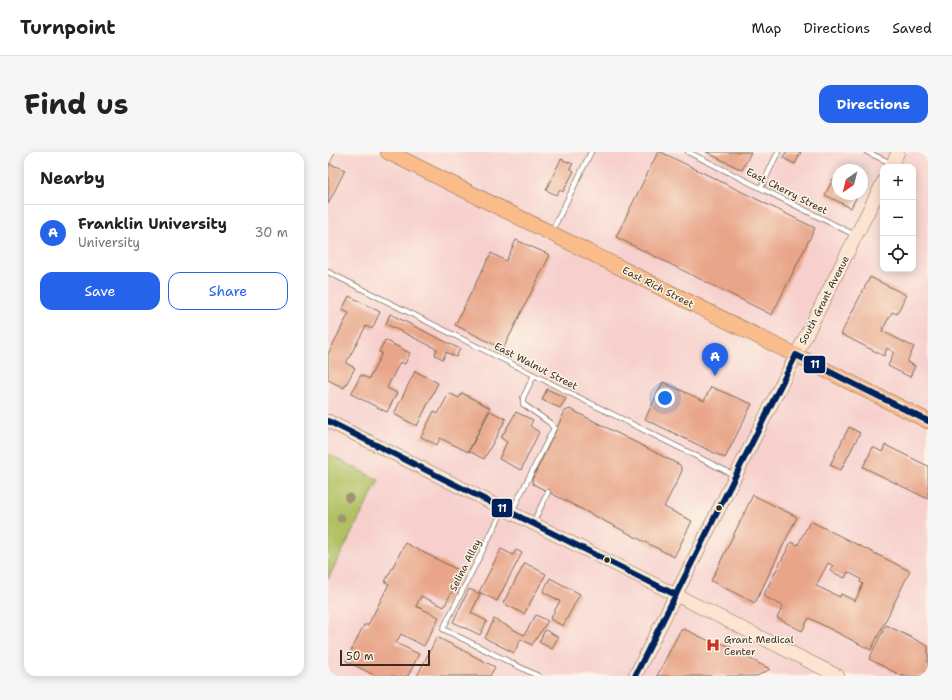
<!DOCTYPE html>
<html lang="en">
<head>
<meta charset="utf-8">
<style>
	:root { --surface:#fff; --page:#f6f6f6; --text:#202124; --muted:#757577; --line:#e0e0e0; --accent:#2563eb }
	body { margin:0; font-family:"Shantell Sans",sans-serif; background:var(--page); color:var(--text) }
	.controls { position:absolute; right:12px; top:12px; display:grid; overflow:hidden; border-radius:8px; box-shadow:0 2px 10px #0003 }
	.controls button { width:36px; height:36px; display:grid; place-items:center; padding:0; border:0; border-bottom:1px solid var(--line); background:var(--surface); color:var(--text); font:20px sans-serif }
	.compass { position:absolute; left:504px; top:12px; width:36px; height:36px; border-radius:50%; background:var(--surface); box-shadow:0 2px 10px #0003; rotate:215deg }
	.scale { position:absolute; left:12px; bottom:10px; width:90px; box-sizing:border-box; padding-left:4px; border:2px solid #3b2a1e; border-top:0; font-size:11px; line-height:14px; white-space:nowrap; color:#3b2a1e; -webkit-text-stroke:3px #fcf5e5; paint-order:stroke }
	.you { position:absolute; left:337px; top:246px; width:14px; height:14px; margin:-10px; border:3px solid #fff; border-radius:50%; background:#1a73e8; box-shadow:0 0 0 6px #1a73e833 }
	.badge { display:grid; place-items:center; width:26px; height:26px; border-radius:50%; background:var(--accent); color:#fff; font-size:13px; font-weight:700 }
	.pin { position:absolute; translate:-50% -33px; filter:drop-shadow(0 1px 2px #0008) }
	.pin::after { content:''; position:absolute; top:21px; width:14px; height:12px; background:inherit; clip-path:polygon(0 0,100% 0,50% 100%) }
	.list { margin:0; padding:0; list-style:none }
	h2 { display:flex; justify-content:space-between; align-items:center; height:52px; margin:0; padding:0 16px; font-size:17px }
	h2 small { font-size:13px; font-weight:400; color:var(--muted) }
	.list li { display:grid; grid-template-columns:26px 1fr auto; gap:12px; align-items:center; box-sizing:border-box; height:56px; padding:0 16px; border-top:1px solid var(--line) }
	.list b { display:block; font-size:15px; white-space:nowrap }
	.list p { margin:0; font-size:13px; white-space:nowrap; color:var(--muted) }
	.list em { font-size:13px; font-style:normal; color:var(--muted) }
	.actions { display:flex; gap:8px; padding:12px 16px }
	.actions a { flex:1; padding:9px 0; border:1px solid var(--accent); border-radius:12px; text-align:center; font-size:14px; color:var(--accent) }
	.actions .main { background:var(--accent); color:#fff }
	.icon { flex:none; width:22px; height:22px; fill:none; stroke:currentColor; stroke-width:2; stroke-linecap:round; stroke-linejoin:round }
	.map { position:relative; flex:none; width:600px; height:524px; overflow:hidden; border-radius:12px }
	header { display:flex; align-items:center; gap:24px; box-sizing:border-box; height:56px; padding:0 20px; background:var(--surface); border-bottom:1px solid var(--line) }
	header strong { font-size:19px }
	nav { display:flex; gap:22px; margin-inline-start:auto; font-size:14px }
	.intro { display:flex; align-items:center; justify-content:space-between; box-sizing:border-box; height:96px; padding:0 24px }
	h1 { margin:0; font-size:28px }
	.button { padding:10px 18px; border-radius:12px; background:var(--accent); color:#fff; font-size:14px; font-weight:700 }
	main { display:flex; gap:24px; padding:0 24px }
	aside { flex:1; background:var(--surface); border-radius:12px; box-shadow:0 2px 10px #0003 }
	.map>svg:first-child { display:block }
	.built { fill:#f7d0ce; fill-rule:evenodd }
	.green { fill:#b0c164; stroke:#767641 }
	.building { fill:#e8a589; fill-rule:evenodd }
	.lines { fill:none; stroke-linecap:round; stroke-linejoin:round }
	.lane-casing { stroke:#7b6957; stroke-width:6 }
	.secondary-casing { stroke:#7b6957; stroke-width:14 }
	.primary-casing { stroke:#7b6957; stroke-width:16 }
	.lane { stroke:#fff; stroke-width:4.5 }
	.secondary { stroke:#fde4d0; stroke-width:13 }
	.primary { stroke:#f9bc8a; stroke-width:15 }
	.bus-1-casing { stroke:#fcf5e5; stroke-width:9 }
	.bus-1 { stroke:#00205b; stroke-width:6 }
	.tree { fill:#a19472 }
	.bus-dot { fill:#3b2a1e; stroke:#fcf5e5; stroke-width:1.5 }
	.labels { text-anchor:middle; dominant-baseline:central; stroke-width:3; stroke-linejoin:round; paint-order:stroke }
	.street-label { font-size:10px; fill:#3b2a1e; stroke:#fcf5e5 }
	.poi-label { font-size:10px; fill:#3b2a1e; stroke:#fcf5e5; text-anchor:start }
	.line-badge { stroke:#fcf5e5; stroke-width:1.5 }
	.badge-label { font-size:11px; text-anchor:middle; font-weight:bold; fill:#fff }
</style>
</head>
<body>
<header>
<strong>Turnpoint</strong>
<nav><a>Map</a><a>Directions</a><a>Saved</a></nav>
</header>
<div class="intro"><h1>Find us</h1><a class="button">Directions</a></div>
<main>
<aside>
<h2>Nearby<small></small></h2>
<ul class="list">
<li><span class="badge">A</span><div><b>Franklin University</b><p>University</p></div><em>30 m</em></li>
</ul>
<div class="actions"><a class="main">Save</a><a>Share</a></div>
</aside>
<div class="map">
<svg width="600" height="524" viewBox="0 0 600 524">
	<rect width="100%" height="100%" fill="#fcf5e5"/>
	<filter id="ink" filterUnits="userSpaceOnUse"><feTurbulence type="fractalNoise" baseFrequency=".025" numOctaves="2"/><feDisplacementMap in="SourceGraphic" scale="8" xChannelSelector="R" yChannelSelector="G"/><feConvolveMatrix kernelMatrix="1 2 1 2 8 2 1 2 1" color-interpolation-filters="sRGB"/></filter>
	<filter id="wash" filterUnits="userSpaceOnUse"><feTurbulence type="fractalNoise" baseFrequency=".012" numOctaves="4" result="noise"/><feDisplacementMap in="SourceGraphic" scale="16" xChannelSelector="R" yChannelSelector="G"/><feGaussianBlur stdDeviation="0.9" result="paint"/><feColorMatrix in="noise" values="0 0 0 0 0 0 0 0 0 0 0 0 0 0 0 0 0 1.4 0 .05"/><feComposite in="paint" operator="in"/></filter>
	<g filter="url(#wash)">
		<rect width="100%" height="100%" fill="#f3dec0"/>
		<!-- built -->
		<path class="built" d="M0,0H600V524H0ZM555,15H585V117H555ZM510,18H534V42H510Z"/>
		<!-- green -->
		<path class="green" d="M0,302L51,328L0,427Z"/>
		<g id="blocks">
			<!-- building -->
			<path class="building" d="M330,0H333L487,76L444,163L288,85Z
				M378,0H423L414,18Z
				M458,0H473L467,12L455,6Z
				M233,7L245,12L242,16L246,19L235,40L232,38L228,43L218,38Z
				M2,12L17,18L0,52V16Z
				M505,27L510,29V42H530L523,56L497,43Z
				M188,88L222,103L175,197L127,173L163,101L178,109Z
				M542,125L578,143L569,162L564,160L554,179L586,195L579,210L587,214L582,225L560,214L566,200L559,196L556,204L513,182Z
				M21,144L52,160L44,177L38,174L18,211L27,216L16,236L0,228V202L21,161L14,158Z
				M62,162L132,197L128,205L118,200L115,207L107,203L109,197L58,172Z
				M57,188L82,201L77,212L72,210L59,236L69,241L59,260L23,242L33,223L41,227L54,201L51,200Z
				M87,219L110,231L89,274L66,262Z
				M335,230L376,249L383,235L424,252L397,306L317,267Z
				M219,237L238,246L232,256L214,248Z
				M121,241L131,246L134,241L162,256L140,300L112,286L109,293L93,285L106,259L110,262Z
				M242,257L352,313L354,319L336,355L364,369L346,405L205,332L204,328L237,259Z
				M162,259L178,267L156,307L141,299Z
				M188,260L205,268L202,274L211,280L193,318L171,307L179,290L173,286Z
				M521,275L532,281L513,318L502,313Z
				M557,293L600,314V347L535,315L545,295L554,300Z
				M425,343L469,365L427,451L383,429Z
				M482,369L582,419L543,498L481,466L474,479L449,466L455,454L435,444L463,390L470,393ZM500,411L505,414L502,419L517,426L520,420L533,427L532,430L535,432L527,449L513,442L512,445L488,434Z
				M77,391L134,420L116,455L93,444L88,454L111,465L96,494L73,482L68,491L91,502L80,524H48L18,509L36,473H40L61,432L57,430Z
				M173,397L185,403L188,398L194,401L169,449L151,440Z
				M197,411L218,422L196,462L175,451Z
				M222,426L252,442L235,474L222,467L232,449L215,440Z
				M141,437L152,442L143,461L159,469L152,483L125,470Z
				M208,463L220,469L204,493L193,487L186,501L157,486L166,467L196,483Z
				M558,473L600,494V524H574L541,507Z
				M356,477L392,494L393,491L403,495L401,498L412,502L442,517L429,524H329L352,479Z
				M217,478L230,485L224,497L211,490Z
				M109,485L167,515L162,524H89Z"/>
		</g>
	</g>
	<g filter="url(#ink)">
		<use href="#blocks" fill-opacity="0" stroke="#7b6957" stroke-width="1"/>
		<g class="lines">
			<defs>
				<path id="lane" d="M360,0L527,83
					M539,0L563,11
					M0,9L4,0
					M433,36L450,0
					M224,79L263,0
					M0,120L406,323
					M175,358L115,477L210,524
					M184,359L226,276L222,271L195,252V246L206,223
					M205,371L220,340"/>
				<path id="secondary" d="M563,15L570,0
					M0,269L510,524
					M307,524L555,30"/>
				<path id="primary" d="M60,0L600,269"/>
			</defs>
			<!-- lane casing -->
			<use href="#lane" class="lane-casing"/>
			<!-- secondary casing -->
			<use href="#secondary" class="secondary-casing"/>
			<!-- primary casing -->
			<use href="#primary" class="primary-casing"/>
			<!-- lane -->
			<use href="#lane" class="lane"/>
			<!-- secondary -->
			<use href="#secondary" class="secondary"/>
			<!-- primary -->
			<use href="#primary" class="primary"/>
			<defs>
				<path id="bus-1" d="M0,269L348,443
					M307,524L468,203L600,269"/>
			</defs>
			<!-- bus-1 casing -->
			<use href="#bus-1" class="bus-1-casing"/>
			<!-- bus-1 -->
			<use href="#bus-1" class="bus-1"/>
		</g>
		<!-- trees -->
		<g class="tree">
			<circle cx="21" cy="346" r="4.5"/>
			<circle cx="13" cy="366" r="4.5"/>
		</g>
	</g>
	<!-- icons -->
	<defs>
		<symbol id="hospital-bare" viewBox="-9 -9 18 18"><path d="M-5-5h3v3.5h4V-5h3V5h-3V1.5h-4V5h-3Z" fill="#c8321e" stroke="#fcf5e5" stroke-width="2.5" paint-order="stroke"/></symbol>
	</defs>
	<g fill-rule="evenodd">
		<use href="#hospital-bare" x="375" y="483" width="20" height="20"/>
	</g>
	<!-- markers -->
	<g class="bus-dot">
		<circle cx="391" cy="356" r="3.5"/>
		<circle cx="279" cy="408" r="3.5"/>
	</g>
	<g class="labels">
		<!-- street labels -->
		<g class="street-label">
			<text transform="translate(459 39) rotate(27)">East Cherry Street</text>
			<text transform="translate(330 135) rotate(27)">East Rich Street</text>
			<text transform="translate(496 148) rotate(-63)">South Grant Avenue</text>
			<text transform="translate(208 214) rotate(27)">East Walnut Street</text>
			<text transform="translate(137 413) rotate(-63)">Selina Alley</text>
		</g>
		<!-- poi labels -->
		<g class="poi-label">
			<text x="396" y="487">Grant Medical<tspan x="396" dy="12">Center</tspan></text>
		</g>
	</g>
	<g class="line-badge">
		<rect x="475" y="203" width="23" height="19" rx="4" fill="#00205b"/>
		<rect x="163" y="346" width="22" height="20" rx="4" fill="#00205b"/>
	</g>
	<g class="badge-label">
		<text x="487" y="216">11</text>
		<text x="174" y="360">11</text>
	</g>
</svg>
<div class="controls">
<button>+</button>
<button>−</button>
<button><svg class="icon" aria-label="locate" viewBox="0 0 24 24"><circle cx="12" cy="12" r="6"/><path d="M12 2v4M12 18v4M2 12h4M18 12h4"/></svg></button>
</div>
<svg class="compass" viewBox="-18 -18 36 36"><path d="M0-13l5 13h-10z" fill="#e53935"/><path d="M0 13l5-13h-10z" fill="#757577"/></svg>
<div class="scale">50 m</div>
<div class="you"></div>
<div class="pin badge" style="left:387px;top:224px">A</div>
</div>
</main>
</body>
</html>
